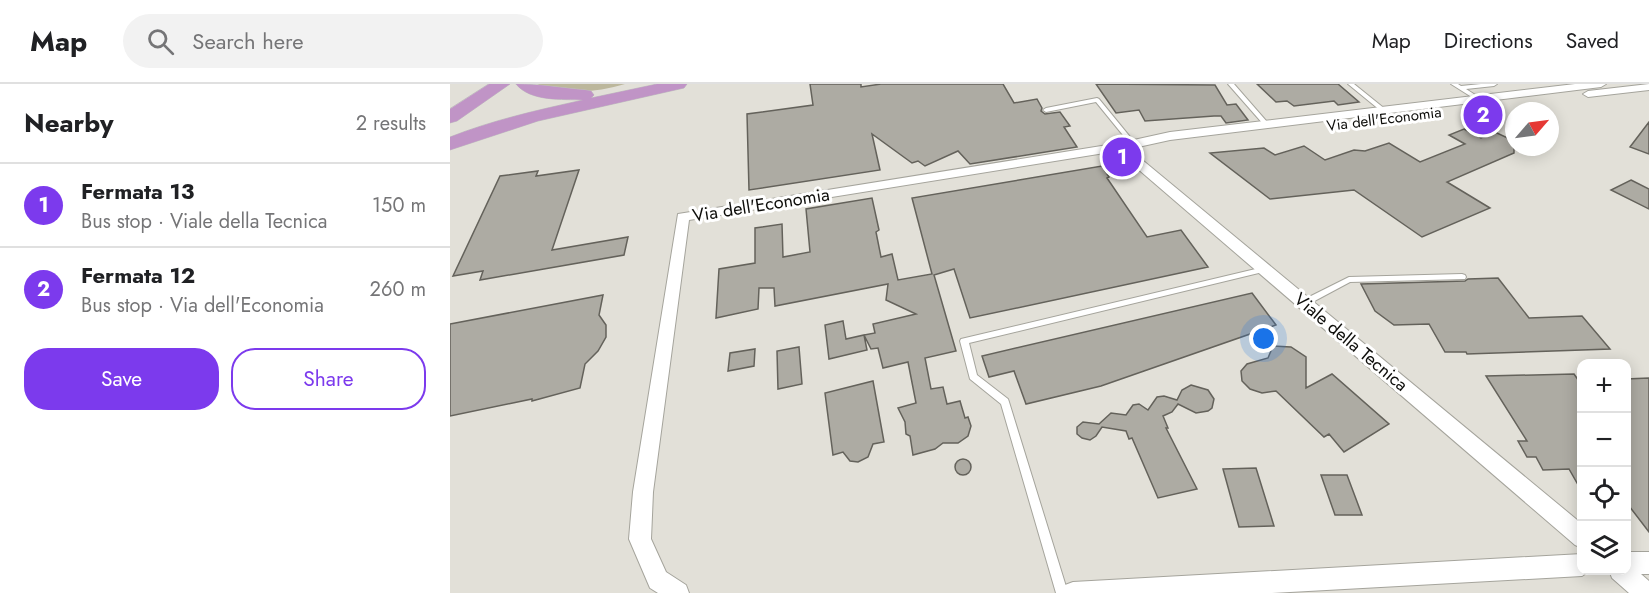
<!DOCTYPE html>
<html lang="en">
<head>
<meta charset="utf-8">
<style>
	:root { --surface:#fff; --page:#f2f2f2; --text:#202124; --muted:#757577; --line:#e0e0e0; --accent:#7c3aed }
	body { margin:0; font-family:Jost,sans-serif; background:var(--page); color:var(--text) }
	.controls { position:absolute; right:18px; bottom:18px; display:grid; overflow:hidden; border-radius:12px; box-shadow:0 3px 15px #0003 }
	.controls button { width:54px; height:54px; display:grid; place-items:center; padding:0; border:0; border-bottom:2px solid var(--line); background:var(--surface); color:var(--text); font:30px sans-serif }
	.compass { position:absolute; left:1055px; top:18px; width:54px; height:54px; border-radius:50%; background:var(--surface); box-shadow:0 3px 15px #0003; rotate:62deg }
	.you { position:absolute; left:814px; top:255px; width:21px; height:21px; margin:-15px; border:4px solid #fff; border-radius:50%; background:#1a73e8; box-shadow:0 0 0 9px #1a73e833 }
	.badge { display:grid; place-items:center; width:39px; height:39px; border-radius:50%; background:var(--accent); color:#fff; font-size:20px; font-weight:700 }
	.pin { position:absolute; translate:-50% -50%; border:3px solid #fff; box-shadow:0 2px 6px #0006 }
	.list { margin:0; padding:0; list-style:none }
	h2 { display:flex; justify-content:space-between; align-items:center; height:78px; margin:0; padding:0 24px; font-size:26px }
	h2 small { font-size:20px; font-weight:400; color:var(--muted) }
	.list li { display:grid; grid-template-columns:39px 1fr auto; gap:18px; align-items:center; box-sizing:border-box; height:84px; padding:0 24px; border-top:2px solid var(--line) }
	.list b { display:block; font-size:22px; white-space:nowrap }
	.list p { margin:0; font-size:20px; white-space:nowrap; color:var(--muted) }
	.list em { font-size:20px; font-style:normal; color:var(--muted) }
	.actions { display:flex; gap:12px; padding:18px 24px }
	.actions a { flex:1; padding:14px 0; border:2px solid var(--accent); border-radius:24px; text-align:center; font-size:21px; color:var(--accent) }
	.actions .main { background:var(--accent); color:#fff }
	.icon { flex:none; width:33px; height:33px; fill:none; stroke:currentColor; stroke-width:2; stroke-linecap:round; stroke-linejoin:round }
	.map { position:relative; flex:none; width:1199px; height:509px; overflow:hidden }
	header { display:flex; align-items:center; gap:36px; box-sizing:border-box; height:84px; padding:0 30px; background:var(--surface); border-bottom:2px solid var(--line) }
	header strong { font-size:28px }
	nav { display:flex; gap:33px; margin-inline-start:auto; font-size:21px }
	.search { width:420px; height:54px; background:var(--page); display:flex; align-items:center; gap:15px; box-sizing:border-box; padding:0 21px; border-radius:33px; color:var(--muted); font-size:22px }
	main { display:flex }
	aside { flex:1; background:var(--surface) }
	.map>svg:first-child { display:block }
	.green { fill:#bcb79c }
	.building { fill:#adaba3; stroke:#64625b; stroke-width:1.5 }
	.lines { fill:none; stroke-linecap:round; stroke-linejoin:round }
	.service-casing { stroke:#a5a49c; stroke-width:2 }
	.minor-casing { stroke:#a5a49c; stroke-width:2 }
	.trunk-casing { stroke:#c0c0bf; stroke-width:1 }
	.service { fill:#fff; fill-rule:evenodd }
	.minor { fill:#fff; fill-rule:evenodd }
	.trunk { fill:#c094c6; fill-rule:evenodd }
	.labels { text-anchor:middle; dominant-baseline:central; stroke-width:6; stroke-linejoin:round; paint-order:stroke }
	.far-street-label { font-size:15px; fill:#0d0d0a; stroke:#fff }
	.street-label { font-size:18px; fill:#0d0d0a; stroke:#fff }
</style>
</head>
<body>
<header>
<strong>Map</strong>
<div class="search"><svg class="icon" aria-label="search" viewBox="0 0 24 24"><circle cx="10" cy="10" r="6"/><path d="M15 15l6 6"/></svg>Search here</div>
<nav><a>Map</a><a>Directions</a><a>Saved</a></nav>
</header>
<main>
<aside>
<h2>Nearby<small>2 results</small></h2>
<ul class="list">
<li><span class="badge">1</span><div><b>Fermata 13</b><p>Bus stop · Viale della Tecnica</p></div><em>150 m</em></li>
<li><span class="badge">2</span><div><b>Fermata 12</b><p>Bus stop · Via dell'Economia</p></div><em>260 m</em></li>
</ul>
<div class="actions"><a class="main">Save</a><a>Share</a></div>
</aside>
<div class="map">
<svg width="1199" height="509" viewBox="0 0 1199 509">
	<rect width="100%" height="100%" fill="#e2e0d8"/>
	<!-- green -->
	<path class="green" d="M87,0H175C149,8 112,12 87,0Z"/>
	<!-- building -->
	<path class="building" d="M360,0H411V3L431,0H553L564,19L587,15L592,24L591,27L595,30L610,28L620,42L614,43L627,63L520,80L508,67L475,82L468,77L462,79L422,50L430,86L299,106L297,30L363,21Z
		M646,0L765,1L777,21L786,20L798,36L776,39L771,32H764L695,37L689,26L666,29Z
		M807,0H888L909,18L888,21L884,17L844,22L837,17L826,18Z
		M1199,38V70L1180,63Z
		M1014,45L1031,54L1045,48L1064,57V69L997,98L1040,124L972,153L904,106L820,115L760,69L814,64L825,71L854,62L875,76L904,66L915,67L939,59L970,78L1015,60L999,51Z
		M652,82L659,93L657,94L697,153L731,146L758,183L520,234L504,185L484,191L506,267L475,274L481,305L493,303L497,320L510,317L515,334L518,333L521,342L518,352L508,359H493L485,365L463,371L460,352L456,350L455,338L448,324L466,319L458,278L433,284L428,264L421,265L414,251L425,249L423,240L466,230L436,216L438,200L325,222L324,204H309L308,225L266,234L269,185L305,179V144L332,140L333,173L360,168L356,125L422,114L429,146L426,148L431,173L442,170L448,196L482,190L462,114Z
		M129,86L102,166L178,153L174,171L30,196L33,187L3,192L50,92L88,87L86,92Z
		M1181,96L1199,105V125L1161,106Z
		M1048,194L1079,234L1132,232L1160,265L1017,270L1016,268H995L979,240L944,241L925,227L911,200L1015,197L1018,195Z
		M802,209L826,241L651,302L576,320L564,287L539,293L532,272Z
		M153,211L149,231L156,241V253L148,267L135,280L130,304L82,317V315L0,332V240Z
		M393,237L396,255L414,251L417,266L379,275L375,241Z
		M823,262L841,263L856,273V304L882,290L939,340L894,368L879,350L874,353L826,307L812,309L800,305L792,297L791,287L797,280L818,274Z
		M349,263L352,300L328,305L327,267Z
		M305,265L304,282L278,287L280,269Z
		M1124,290L1131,300V406L1119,385L1093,386L1086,373H1077L1068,357H1077L1036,292Z
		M1199,294V448L1176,418V295Z
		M423,297L434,358L423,360L418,373L408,378L400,377L393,368L383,371L375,309Z
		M741,301L758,306L764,315L762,324L758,327L746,329L728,320L722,328L713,332L718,344H716L747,405L708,414L682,354L679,355L676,347L652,343L646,352L640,356L632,354L627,350V343L633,338L649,340L661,329L676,331L683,321L689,320L698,326L707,313L714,312L727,316L732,306Z
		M505 383a8 8 0 1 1 16 0a8 8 0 1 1-16 0Z
		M806,384L824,442L789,443L773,385Z
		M871,391H897L912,431H885Z"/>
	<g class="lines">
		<defs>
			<path id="service" d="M778,0H784L818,39V41H814Z
				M898,0H904L935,25V27H931Z
				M1001,0H1008L1011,2L1031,0H1047L1044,2L1016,5L1030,14V16L1028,17Z
				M647,14L649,15L685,59V61H681L646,18L596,28L593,26L596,24Z
				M814,183H817L818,185L817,187L519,259L527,291L558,315L559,318L618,509H606L551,320L520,295L510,257L511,255Z
				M1012,190L1015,191L1016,193L1015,195L900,198L857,221L854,222L850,219L851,217L899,193Z"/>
			<path id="minor" d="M1125,0H1156L1151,3L720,56L679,65L1132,440V464L1125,461L667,67L239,136L203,408L201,455L216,488L236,501L239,509H208L200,504L179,455L183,408L228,130L670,59L720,48Z
				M1199,0V6L1138,13L1133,10L1138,7Z
				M1176,468H1199V490H1191L1199,497V509H1179L1162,494L1159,486H1176Z
				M1132,470V486H1141L1132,492L822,509H612L615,501L623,498Z"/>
			<path id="trunk" d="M39,0H60L7,37L0,39V25Z
				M66,0C89,0 112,4 135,6L141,7L144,11L141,14L207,0H237L234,4L88,37L0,66V53C43,36 88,26 133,16C113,15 80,18 66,0Z"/>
		</defs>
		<!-- service casing -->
		<use href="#service" class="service-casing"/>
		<!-- minor casing -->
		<use href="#minor" class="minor-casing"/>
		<!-- trunk casing -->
		<use href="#trunk" class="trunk-casing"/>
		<!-- service -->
		<use href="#service" class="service"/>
		<!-- minor -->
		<use href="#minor" class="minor"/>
		<!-- trunk -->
		<use href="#trunk" class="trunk"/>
	</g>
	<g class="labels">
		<!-- far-street labels -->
		<g class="far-street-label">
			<text transform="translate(934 35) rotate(-7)">Via dell'Economia</text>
		</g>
		<!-- street labels -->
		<g class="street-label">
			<text transform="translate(311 121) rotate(-9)">Via dell'Economia</text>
			<text transform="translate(901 258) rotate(40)">Viale della Tecnica</text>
		</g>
	</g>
</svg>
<div class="controls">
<button>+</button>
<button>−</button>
<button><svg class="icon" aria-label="locate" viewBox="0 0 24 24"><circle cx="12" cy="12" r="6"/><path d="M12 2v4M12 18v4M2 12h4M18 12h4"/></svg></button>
<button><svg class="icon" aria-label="layers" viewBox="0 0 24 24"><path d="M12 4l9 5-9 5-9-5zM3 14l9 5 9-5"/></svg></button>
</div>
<svg class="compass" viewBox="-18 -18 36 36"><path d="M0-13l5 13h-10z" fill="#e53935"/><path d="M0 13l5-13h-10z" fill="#757577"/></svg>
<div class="you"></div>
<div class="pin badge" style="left:672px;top:73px">1</div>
<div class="pin badge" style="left:1033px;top:31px">2</div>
</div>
</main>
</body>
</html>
